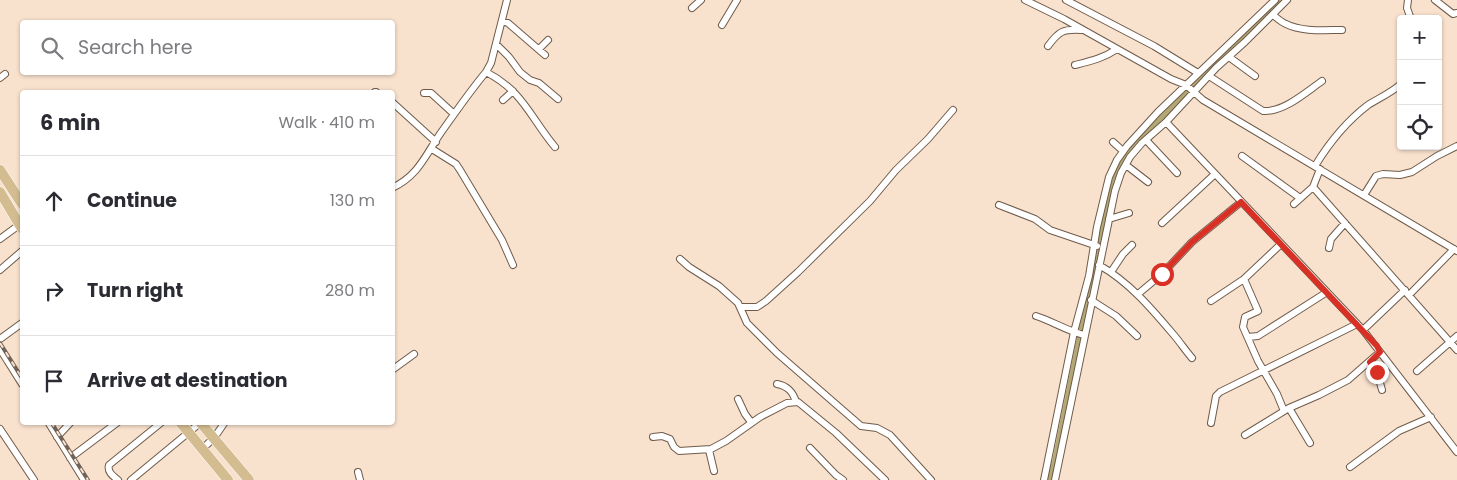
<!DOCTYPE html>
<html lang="en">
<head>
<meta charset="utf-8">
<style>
	:root { --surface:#fff; --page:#f7f7f7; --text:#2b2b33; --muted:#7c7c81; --line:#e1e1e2 }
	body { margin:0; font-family:Poppins,sans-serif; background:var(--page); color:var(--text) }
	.controls { position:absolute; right:15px; top:15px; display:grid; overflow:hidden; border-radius:5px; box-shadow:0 1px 4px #0004 }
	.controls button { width:45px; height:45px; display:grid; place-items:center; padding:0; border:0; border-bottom:1px solid var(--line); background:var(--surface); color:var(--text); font:25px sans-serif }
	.stop { position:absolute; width:15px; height:15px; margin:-11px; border:4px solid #d93025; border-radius:50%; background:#fff }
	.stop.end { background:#d93025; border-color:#fff; box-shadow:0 1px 5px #0008 }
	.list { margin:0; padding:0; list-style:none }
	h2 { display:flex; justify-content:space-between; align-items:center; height:65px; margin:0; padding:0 20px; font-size:21px }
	h2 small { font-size:16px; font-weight:400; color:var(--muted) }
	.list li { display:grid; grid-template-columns:32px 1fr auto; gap:15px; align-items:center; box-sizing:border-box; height:90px; padding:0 20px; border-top:1px solid var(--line) }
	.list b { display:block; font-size:19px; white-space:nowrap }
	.list em { font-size:16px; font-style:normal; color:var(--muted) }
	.icon { flex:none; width:28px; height:28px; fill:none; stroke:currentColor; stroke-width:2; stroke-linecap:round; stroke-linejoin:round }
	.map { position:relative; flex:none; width:1457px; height:480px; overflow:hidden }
	.search { position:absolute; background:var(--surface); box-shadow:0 1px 4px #0004; left:20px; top:20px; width:375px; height:55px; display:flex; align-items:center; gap:12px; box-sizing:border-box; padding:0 18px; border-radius:5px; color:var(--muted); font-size:19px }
	.panel { position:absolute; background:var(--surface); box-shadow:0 1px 4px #0004; left:20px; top:90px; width:375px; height:335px; border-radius:5px }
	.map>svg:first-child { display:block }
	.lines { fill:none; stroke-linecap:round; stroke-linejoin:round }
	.canal { stroke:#b2a873; stroke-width:5.5 }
	.minor-casing { stroke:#6f5b4a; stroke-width:8 }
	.primary-casing { stroke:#fff; stroke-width:11 }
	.minor { stroke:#fff; stroke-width:6 }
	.primary { stroke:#d3bc90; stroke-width:10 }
	.rail-casing { stroke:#716357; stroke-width:4 }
	.rail { stroke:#f8e1cd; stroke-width:2; stroke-dasharray:5.5; stroke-linecap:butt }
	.route { stroke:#d93025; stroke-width:6 }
</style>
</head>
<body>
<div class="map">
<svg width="1457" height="480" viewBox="0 0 1457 480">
	<rect width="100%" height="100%" fill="#f8e1cd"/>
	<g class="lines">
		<!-- canal -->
		<path class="canal" d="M1049,480L1055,461L1099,241L1118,167L1126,153L1281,0"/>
		<defs>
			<path id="minor" d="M1025,0L1064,19L1171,79L1186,85L1203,100L1457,251
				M1066,0L1154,46L1198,73
				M1408,0L1407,8L1411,19
				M1435,0L1453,14L1457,13
				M692,8L701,0
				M1273,15C1277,18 1281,22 1286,24C1302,32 1324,30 1342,30
				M502,21L508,23L545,55
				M722,25L737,0
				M496,44L509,57L520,72L530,80L539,83L558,99
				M1048,46C1059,31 1063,29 1081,30
				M539,49L548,40
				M1229,57L1255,76
				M1075,65C1091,61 1104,58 1117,49
				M486,72C523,91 530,117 555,147
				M1209,76L1263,111C1284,112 1305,93 1322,81
				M0,78L5,74
				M375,92H376
				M424,93H431L454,114
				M503,100L513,91
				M392,102L436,142
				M1166,122L1363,330L1457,452
				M1146,140L1177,173
				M1113,142L1123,151
				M432,149L456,164L460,170L502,240L513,265
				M1242,156L1300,198
				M1126,165L1148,182
				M1315,166C1329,143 1347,121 1368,105C1379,98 1391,93 1401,84
				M1320,169L1313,187L1457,350
				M392,188C418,176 425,156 440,134C455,113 470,91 486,72L491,63L507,0
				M1364,195L1376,176L1383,174L1400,175L1412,172L1437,156L1457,146
				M1294,204L1313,187
				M999,205L1035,219L1050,230L1097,246
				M1109,219L1129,213
				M1162,223L1215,174
				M0,239L19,225
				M1329,248L1331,239L1345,223
				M680,259L689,267L719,286L738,303L747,323L777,353L861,426L877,428L890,435L931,480
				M1099,265C1129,282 1151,308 1173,334C1180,342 1185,350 1192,358
				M0,270L22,251
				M1111,272L1123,254L1132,245
				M1244,279L1258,311L1245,317L1243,327L1258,361L1277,394L1284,411
				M1138,294L1162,274L1192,242L1241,202
				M1410,294L1454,249
				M1091,300L1116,316L1137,336
				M1211,301L1244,279L1281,244
				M741,307H757L766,301L798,272L870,201L896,170L928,139L953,110
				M1036,316C1052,321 1067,331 1084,335
				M1363,330L1405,290
				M1248,337L1258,336L1327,292
				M0,339L22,323
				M0,349L22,384
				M1370,362L1377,372L1382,390
				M392,370L414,354
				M1417,371L1457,336
				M777,384C788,386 793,392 796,402
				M738,399L745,414L751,422
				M1289,408L1310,443
				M48,422L84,480
				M1211,423L1216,396L1220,392L1357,324
				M0,429L34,480
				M1245,435L1289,408L1319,395L1348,380L1380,352
				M57,437L71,422
				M653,437L662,436L670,439L674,447L679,451L711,449L726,441L760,417L787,403L798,402L836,433L885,480
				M810,448L836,475L843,480
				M202,449L214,438L225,422
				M709,450L714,471
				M70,458L118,422
				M1350,467L1399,431L1431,417
				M358,472L360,480
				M118,480C113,476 107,472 109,465L162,422
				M131,480L200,423
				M1044,480L1074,332L1089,276L1097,227L1109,177L1117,160L1127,146L1158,112L1275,0
				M1055,480L1115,191L1121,173L1130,157L1142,143L1166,122L1216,68L1245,42L1287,0"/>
			<path id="primary" d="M0,170L22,204
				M0,192L22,229
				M180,422L228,480
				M200,422L249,480"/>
		</defs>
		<!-- minor casing -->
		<use href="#minor" class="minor-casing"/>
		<!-- primary casing -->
		<use href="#primary" class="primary-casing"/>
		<!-- minor -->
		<use href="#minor" class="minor"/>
		<!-- primary -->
		<use href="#primary" class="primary"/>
		<defs>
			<path id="rail" d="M0,343L22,378
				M51,422L88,480"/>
		</defs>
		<!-- rail casing -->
		<use href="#rail" class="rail-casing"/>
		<!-- rail -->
		<use href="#rail" class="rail"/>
	</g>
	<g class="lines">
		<!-- route -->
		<path class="route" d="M1162,274L1192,242L1241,202L1377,346L1380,352L1370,362L1377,372"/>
	</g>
</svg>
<div class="controls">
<button>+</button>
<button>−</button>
<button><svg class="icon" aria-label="locate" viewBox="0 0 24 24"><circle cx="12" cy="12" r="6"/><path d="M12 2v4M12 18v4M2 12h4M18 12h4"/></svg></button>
</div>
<div class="stop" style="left:1162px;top:274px"></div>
<div class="stop end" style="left:1377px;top:372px"></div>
<div class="search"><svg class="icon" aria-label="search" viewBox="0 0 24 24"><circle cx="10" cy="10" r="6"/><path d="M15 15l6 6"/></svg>Search here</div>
<section class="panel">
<h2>6 min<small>Walk · 410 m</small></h2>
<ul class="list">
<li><svg class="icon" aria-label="ahead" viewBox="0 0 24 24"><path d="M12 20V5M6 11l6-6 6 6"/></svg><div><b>Continue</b></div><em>130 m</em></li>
<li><svg class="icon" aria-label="right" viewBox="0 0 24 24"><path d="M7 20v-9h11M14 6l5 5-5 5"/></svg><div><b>Turn right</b></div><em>280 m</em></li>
<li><svg class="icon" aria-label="arrive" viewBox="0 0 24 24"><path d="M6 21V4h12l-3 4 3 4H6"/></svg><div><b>Arrive at destination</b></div></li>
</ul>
</section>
</div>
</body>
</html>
